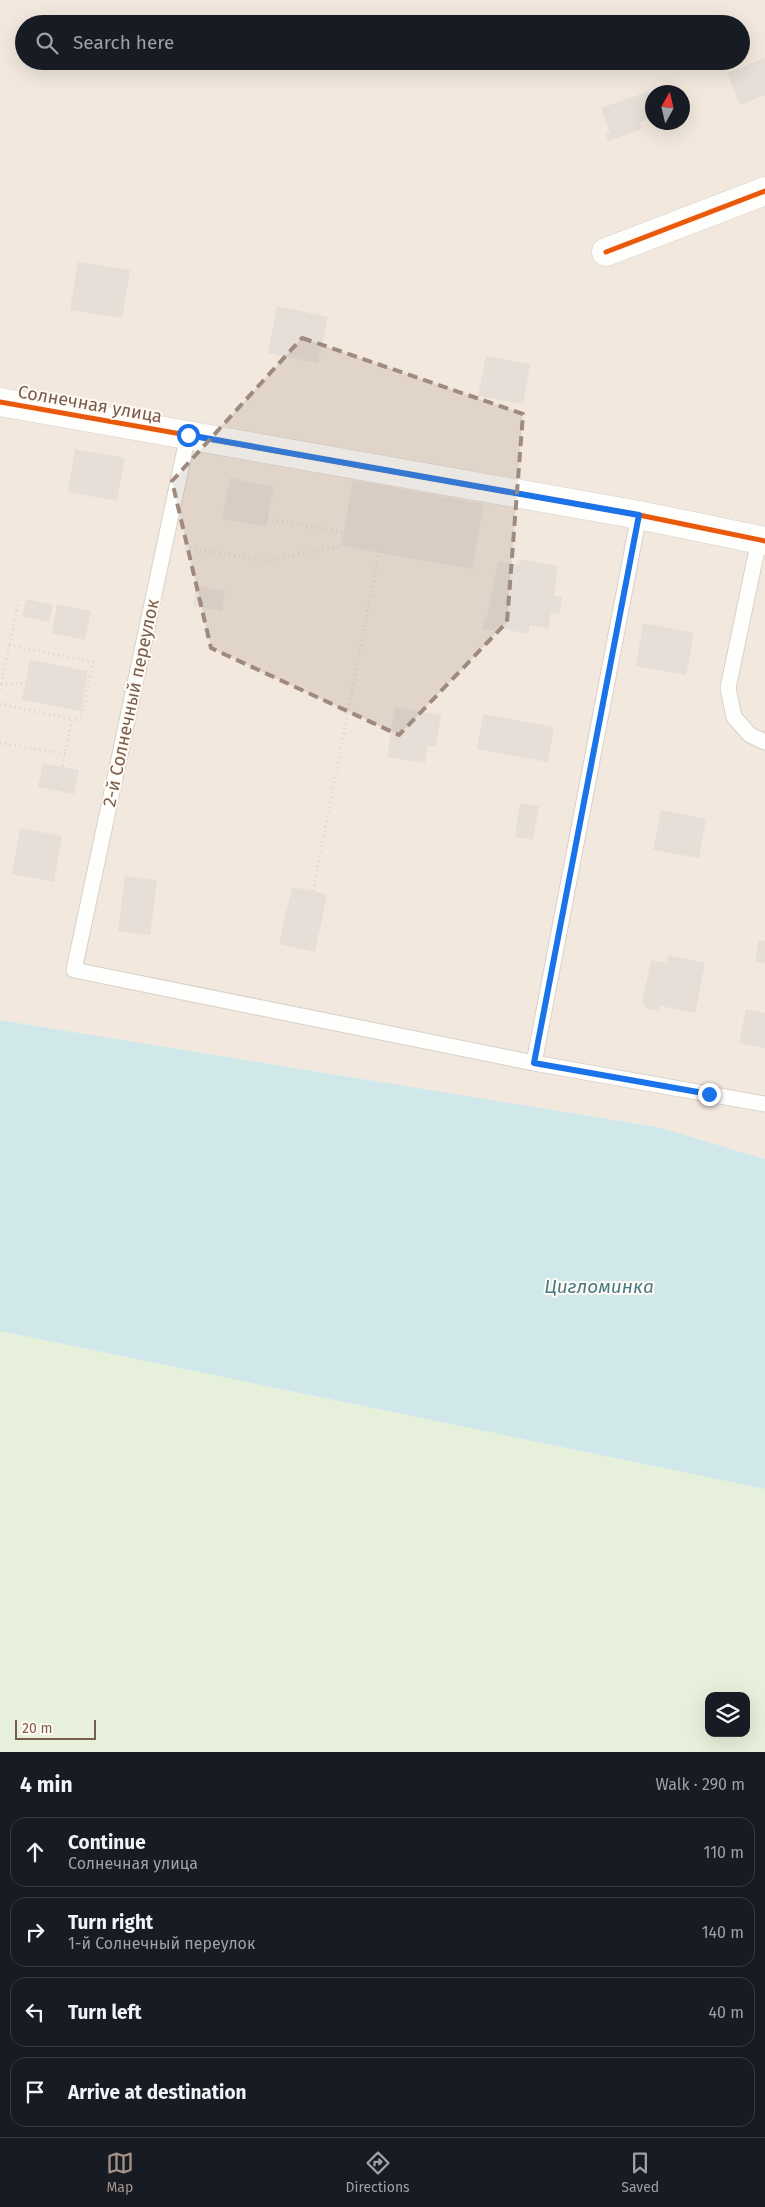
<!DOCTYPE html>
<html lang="en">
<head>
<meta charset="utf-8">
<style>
	:root { --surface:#171b24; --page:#242831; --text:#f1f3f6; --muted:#9ea1a6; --line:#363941; --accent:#a69286 }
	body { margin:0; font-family:"Fira Sans",sans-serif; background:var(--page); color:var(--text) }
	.controls { position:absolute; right:15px; bottom:15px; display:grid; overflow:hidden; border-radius:10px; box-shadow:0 5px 20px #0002 }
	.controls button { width:45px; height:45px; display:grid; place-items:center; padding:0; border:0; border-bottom:1px solid var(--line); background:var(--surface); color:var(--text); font:25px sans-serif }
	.compass { position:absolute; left:645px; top:85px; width:45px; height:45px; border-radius:50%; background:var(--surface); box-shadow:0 5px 20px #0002; rotate:8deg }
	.scale { position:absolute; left:15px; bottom:12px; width:81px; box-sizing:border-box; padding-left:5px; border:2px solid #7a5c4d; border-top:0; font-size:14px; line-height:18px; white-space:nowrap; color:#7a5c4d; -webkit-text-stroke:4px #fffaf3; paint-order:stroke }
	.stop { position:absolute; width:15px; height:15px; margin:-11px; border:4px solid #1a73e8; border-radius:50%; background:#fff }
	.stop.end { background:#1a73e8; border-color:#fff; box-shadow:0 1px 5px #0008 }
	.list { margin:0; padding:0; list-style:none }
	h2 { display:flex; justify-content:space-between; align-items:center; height:65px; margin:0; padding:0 20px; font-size:21px }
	h2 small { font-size:16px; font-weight:400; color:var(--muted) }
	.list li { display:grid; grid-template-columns:32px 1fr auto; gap:15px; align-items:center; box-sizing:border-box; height:70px; margin:0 10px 10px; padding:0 10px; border:1px solid var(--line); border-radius:15px }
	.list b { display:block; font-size:19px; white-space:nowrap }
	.list p { margin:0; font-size:16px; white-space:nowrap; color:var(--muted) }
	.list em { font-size:16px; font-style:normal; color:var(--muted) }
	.icon { flex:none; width:28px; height:28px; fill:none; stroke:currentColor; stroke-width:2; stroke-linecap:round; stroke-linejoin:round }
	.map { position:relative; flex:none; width:765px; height:1752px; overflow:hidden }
	.search { position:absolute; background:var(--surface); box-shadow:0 5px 20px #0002; left:15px; right:15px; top:15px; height:55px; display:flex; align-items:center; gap:12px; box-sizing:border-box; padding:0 18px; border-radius:28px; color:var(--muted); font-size:19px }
	.sheet { height:385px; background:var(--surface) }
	nav { display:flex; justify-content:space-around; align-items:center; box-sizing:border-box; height:70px; border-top:1px solid var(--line); background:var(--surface); font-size:14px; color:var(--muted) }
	nav a { display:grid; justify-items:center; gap:2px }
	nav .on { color:var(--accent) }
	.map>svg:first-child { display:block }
	.residential { fill:#f2e8de; fill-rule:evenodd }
	.green { fill:#e7f0db; fill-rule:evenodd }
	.water { fill:#d0e8ea }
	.building { fill:#e6ded7 }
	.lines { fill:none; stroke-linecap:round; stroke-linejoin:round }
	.service-casing { stroke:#d7d1cb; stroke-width:17 }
	.minor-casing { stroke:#d7d1cb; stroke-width:29 }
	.path { stroke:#dcd5d0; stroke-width:3; stroke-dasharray:1 4; stroke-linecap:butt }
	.service { stroke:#fefefd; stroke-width:15 }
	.minor { stroke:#fefefd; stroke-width:28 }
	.cycleway-casing { stroke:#fffaf3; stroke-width:8 }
	.cycleway { stroke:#e8590c; stroke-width:5 }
	.route { stroke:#1a73e8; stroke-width:6 }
	.marked { fill:#9f8a7d; fill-opacity:0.2; stroke:#9f8a7d; stroke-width:4; stroke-dasharray:10 6; stroke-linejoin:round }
	.labels { text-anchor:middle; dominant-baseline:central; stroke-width:4; stroke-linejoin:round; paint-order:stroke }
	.street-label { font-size:18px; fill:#7a5c4d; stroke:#fffaf3 }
	.water-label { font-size:19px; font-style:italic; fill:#437c86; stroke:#fffaf3 }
</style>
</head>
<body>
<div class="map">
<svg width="765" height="1752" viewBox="0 0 765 1752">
	<rect width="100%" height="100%" fill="#f9f5f0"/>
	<!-- residential -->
	<path class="residential" d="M0,0H765V1159L658,1127L0,1020ZM24,24H741V61H24ZM652,92H682V122H652Z"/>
	<!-- green -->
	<path class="green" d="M0,1331L765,1489V1752H0ZM709,1696H746V1733H709Z"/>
	<!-- water -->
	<path class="water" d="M0,1020L658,1127L765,1159V1489L0,1331Z"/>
	<!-- building -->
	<path class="building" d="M765,58V95L740,105L727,73Z
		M650,91L652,100V118L640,122L642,129L608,141L606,134L610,133L601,108Z
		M78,262L130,270L122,318L70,310Z
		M277,306L328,317L318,363L268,353Z
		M486,356L530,364L523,404L478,396Z
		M75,449L125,458L117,501L68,492Z
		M230,478L274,487L266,527L222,519Z
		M353,480L484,504L472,569L341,546Z
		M520,559L558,566L554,596L562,597L559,614L551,613L548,629L530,625L528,634L496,627L495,631L482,629L484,617L487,618L498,561L519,565Z
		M197,586L225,591L222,611L193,606Z
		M26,599L53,605L49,622L22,616Z
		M57,604L91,611L85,640L52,633Z
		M643,623L694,633L686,675L636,666Z
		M30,660L88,671L81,711L22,700Z
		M395,707L441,715L436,747L428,745L425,763L387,757Z
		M483,714L554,727L548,762L477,749Z
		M43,763L79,770L74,794L38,787Z
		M520,803L539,806L533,840L515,837Z
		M661,810L706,819L699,858L653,850Z
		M20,828L62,836L54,882L12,874Z
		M125,876L157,880L150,935L118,931Z
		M292,887L327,894L315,952L279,944Z
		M759,940L765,941V963L755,962Z
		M668,955L705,963L695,1013L660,1006L659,1011L644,1008L645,1003H642L651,960L667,963Z
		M746,1009L765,1013V1048L739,1043Z"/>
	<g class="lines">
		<defs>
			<path id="service" d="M188,435L74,970L534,1063L765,1104
				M759,540L728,688L734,717L750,735L765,742
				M534,1063L639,515"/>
			<path id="minor" d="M606,252L765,191
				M0,402L639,515L765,541"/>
		</defs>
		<!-- service casing -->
		<use href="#service" class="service-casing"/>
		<!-- minor casing -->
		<use href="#minor" class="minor-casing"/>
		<!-- path -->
		<path class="path" d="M267,519L344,532
			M185,547L263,561L341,546
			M9,645L93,662L81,720L72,719
			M1,684L25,683
			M0,689L18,605
			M0,704L72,719L62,767
			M0,743L66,754
			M313,891L379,552"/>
		<!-- service -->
		<use href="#service" class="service"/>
		<!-- minor -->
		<use href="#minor" class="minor"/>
		<defs>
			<path id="cycleway" d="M606,252L765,191
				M0,402L639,515L765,541"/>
		</defs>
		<!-- cycleway casing -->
		<use href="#cycleway" class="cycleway-casing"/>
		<!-- cycleway -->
		<use href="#cycleway" class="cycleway"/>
	</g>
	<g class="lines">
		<!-- route -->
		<path class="route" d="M188,435L639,515L534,1063L709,1094"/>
	</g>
	<!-- marked area -->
	<path class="marked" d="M302,338L523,414L507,622L399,735L211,648L172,481Z"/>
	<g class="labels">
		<!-- street labels -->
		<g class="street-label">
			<text transform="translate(90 404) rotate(10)">Солнечная улица</text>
			<text transform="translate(131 703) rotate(-78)">2-й Солнечный переулок</text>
		</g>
		<!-- water labels -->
		<g class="water-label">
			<text x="599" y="1286">Цигломинка</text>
		</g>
	</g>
</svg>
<div class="controls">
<button><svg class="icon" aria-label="layers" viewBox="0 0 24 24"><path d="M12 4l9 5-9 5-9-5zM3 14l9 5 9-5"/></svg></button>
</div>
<svg class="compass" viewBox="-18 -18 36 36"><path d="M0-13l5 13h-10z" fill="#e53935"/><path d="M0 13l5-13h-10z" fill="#9ea1a6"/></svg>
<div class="scale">20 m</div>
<div class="stop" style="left:188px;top:435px"></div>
<div class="stop end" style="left:709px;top:1094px"></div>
<div class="search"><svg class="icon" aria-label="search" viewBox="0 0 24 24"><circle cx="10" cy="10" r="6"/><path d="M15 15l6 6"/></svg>Search here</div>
</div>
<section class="sheet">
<h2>4 min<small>Walk · 290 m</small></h2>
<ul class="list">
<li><svg class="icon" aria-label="ahead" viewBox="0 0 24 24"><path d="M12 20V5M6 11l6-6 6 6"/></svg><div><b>Continue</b><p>Солнечная улица</p></div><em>110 m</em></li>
<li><svg class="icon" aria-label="right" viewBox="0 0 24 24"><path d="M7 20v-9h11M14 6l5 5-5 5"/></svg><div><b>Turn right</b><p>1-й Солнечный переулок</p></div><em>140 m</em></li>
<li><svg class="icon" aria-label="left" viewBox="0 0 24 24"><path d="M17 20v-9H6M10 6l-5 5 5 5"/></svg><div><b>Turn left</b></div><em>40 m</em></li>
<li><svg class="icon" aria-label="arrive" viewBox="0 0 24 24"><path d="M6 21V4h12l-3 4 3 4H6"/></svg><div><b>Arrive at destination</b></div></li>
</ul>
</section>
<nav>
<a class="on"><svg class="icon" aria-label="map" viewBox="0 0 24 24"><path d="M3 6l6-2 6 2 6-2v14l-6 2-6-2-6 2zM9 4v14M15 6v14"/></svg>Map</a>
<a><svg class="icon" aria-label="directions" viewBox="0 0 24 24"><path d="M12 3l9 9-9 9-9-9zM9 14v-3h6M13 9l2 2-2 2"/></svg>Directions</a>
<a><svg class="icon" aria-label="saved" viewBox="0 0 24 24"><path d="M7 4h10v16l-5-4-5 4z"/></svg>Saved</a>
</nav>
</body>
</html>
